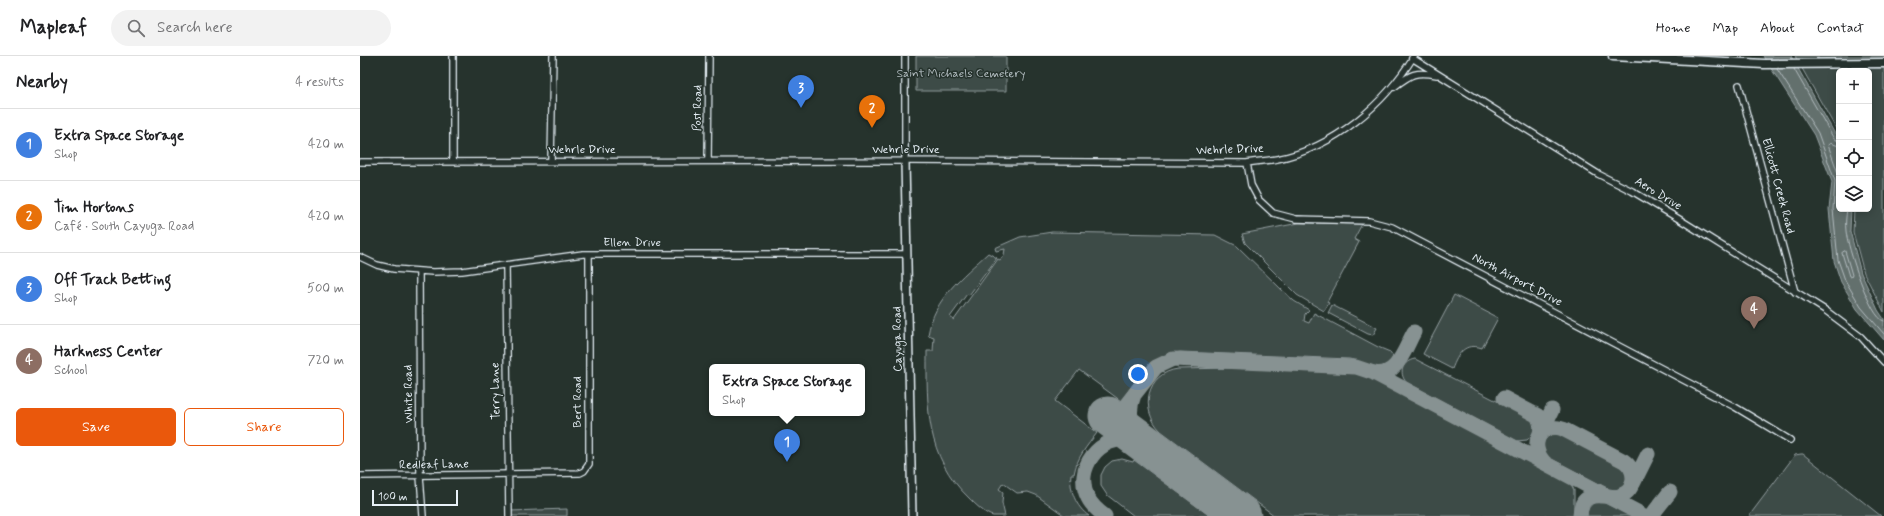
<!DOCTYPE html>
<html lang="en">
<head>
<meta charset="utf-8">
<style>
	:root { --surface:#fff; --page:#f2f2f2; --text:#202124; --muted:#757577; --line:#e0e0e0; --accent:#ea580c }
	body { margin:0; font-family:Mynerve,sans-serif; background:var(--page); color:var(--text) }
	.controls { position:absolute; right:12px; top:12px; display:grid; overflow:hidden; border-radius:6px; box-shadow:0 2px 10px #0003 }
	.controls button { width:36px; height:36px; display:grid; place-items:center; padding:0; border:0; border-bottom:1px solid var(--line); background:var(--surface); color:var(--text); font:20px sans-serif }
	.scale { position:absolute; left:12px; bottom:10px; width:86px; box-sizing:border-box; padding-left:4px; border:2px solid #e8f1f8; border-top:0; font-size:11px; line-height:14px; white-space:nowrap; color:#e8f1f8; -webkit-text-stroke:3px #26332d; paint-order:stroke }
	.you { position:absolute; left:778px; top:318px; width:14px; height:14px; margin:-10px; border:3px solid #fff; border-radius:50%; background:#1a73e8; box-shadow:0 0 0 6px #1a73e833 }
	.badge { display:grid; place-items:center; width:26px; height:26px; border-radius:50%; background:var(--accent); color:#fff; font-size:13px; font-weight:700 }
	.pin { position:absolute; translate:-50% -33px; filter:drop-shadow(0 1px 2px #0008) }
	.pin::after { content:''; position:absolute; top:21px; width:14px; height:12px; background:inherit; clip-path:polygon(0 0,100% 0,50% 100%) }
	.popup { position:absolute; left:349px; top:308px; width:156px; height:52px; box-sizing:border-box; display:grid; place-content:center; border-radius:6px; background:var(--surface); filter:drop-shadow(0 1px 3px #0005); font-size:13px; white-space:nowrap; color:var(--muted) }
	.popup b { font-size:15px; color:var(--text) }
	.popup::after { content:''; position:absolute; left:50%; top:100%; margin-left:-8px; border:8px solid transparent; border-top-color:var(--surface) }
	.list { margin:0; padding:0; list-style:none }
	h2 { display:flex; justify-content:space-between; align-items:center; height:52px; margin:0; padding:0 16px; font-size:17px }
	h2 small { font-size:13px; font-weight:400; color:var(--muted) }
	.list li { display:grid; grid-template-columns:26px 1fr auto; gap:12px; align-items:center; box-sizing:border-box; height:72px; padding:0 16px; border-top:1px solid var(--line) }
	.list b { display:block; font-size:15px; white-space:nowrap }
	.list p { margin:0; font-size:13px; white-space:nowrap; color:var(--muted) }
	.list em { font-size:13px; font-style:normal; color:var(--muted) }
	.actions { display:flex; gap:8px; padding:12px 16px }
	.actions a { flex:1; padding:9px 0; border:1px solid var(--accent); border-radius:6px; text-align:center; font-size:14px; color:var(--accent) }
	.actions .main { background:var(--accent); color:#fff }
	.icon { flex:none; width:22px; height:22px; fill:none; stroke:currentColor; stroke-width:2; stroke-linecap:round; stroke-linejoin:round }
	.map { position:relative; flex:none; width:1524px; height:460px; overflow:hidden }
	header { display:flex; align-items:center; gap:24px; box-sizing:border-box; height:56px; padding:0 20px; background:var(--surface); border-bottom:1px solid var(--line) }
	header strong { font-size:19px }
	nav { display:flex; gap:22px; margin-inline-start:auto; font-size:14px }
	.search { width:280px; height:36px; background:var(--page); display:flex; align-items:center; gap:10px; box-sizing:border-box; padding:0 14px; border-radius:22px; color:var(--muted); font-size:15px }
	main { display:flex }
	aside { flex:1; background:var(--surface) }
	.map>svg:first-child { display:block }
	.green { fill:#3e4b47; stroke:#939ea0 }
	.water { fill:#636f6d; stroke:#98a3a5 }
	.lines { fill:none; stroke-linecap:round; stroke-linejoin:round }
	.shore { stroke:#b3bdc0; stroke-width:1 }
	.taxiway { stroke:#879292; stroke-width:15 }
	.runway { stroke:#879292; stroke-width:39 }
	.minor-casing { stroke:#e8f1f8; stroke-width:8 }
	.major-casing { stroke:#e8f1f8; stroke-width:10 }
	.highway-casing { stroke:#e8f1f8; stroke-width:11 }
	.minor { stroke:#26332d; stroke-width:5.5 }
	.major { stroke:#26332d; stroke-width:7 }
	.highway { stroke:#26332d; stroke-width:8 }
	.labels { text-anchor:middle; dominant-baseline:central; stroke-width:3; stroke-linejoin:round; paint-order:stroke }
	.park-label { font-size:12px; fill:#b5bfc3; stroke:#26332d }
	.street-label { font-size:12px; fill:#e8f1f8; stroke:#26332d }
</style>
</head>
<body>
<header>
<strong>Mapleaf</strong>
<div class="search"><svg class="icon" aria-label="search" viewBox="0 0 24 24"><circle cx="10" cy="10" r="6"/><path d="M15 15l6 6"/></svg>Search here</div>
<nav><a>Home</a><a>Map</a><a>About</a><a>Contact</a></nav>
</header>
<main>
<aside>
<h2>Nearby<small>4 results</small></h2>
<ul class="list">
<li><span class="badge" style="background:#3f7fe0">1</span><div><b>Extra Space Storage</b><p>Shop</p></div><em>420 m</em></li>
<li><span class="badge" style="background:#e8710a">2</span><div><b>Tim Hortons</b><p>Café · South Cayuga Road</p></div><em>420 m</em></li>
<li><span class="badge" style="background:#3f7fe0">3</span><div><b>Off Track Betting</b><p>Shop</p></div><em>500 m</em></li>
<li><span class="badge" style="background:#8d6e63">4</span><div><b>Harkness Center</b><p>School</p></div><em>720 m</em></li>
</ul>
<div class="actions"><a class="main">Save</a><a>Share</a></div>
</aside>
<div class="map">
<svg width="1524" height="460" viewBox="0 0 1524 460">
	<rect width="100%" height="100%" fill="#26332d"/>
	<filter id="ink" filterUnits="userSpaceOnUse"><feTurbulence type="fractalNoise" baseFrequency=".025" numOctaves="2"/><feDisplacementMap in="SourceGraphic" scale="8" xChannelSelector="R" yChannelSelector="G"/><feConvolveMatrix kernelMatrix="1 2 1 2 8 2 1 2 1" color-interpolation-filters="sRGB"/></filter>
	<g filter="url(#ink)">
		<!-- green -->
		<path class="green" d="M556,0H646V35H556Z
			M1435,0H1524V256L1504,217L1493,176L1494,153H1509V15H1479V78Z
			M939,167L1002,168L994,183L999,186L967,246L969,247L964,255L937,239L885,187L882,178Z
			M692,176L855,179L877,190L921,233L934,245L949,254L945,258L944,265L949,267L954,257L1018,291L1030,296L1033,300C1029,321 1003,305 989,303L820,296C789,300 778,322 761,345L719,314L695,345L737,377C727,390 717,401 714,418H711C709,434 716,451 729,460H705L676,439L668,436L657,437L643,427L639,433L643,436L642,447L645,460C641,460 637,460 633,460C626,459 614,447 609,442C565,400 567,351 567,295H573L574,281L568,279C574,242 602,221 628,197L637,202L609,239L607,238L590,261L594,264L638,203L640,204L644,199L645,193L636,195L635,192L660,181Z
			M1094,239L1138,262L1122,292C1104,286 1098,298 1092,313L1063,298Z
			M972,249L1017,272L1013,279L1008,278L968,257Z
			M1055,303L1170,362C1176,370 1175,378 1167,384L1157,385L1046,326C1038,316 1043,305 1055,303Z
			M874,312L988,316L1007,320L1211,428L1214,434V460H915L801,375C779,354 786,317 818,313Z
			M1195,378H1200L1263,411L1267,421L1264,430L1256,434L1249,433L1188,401C1179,392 1183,380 1195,378Z
			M1441,398H1443L1521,460H1389L1435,399Z
			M762,403L773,406L774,404L850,460H774L747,439L741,430V419L745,411L752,405Z
			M1241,445L1271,460H1227C1227,451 1232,446 1241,445Z
			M207,453V460H151L150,455Z"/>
		<!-- water -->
		<path class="water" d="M1403,0H1431L1479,85V153H1491L1490,175L1501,217L1518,254L1524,263V284L1497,253L1481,226L1474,205L1469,153L1472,126L1454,79Z"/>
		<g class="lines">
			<!-- shore -->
			<path class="shore" d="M1417,13L1458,77L1475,125L1473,153L1478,204L1485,224L1501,251L1524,278
				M1434,13L1474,83L1479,85
				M1479,90L1470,87L1468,89L1479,120
				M1487,153C1486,160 1485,168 1486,175C1487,189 1510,263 1524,265
				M1485,195L1492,219L1491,221L1489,220L1482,197Z"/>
			<!-- taxiway -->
			<path class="taxiway" d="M1014,317C1037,322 1045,292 1054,276
				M774,339C766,359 772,376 788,389
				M1144,342L1178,360L1182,368L1180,378
				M766,349L796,311L813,303L996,311L1014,317L1277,456L1282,460
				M1181,377L1192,354
				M1185,407C1168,390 1179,365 1203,373L1264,405C1277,414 1276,435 1260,440C1246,444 1221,429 1220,460
				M1273,428L1288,398
				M745,460C738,455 732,450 728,442C713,413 740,378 772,384C782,386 791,393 799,398
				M1291,460L1310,436"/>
			<!-- runway -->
			<path class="runway" d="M748,360L882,460"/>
			<defs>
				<path id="minor" d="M1052,2L1238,118L1272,135L1319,163L1465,254L1501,281L1524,306
					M1379,29L1435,236
					M1034,31C1051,18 1055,15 1077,19
					M93,105V0
					M191,105L193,0
					M348,105L349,0
					M545,105V0
					M0,106L545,105L887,107C897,105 907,105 917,103C974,92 1025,48 1054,0
					M887,107L891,129L899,144L913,157L936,163L1009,165L1032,171L1375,351L1430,384
					M0,201L17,209L34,213L73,216L102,215L223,198H547
					M146,210L149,460
					M59,215L60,420L63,460
					M0,420L220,417L224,415L229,408V198"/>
				<path id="major" d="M545,105L552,460"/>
				<path id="highway" d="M1253,0L1404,8L1524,7"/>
			</defs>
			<!-- minor casing -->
			<use href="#minor" class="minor-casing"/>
			<!-- major casing -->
			<use href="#major" class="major-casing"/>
			<!-- highway casing -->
			<use href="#highway" class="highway-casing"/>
			<!-- minor -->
			<use href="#minor" class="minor"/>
			<!-- major -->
			<use href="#major" class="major"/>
			<!-- highway -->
			<use href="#highway" class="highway"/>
		</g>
	</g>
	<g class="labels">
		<!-- park labels -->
		<g class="park-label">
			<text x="601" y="18">Saint Michaels Cemetery</text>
		</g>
		<!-- street labels -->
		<g class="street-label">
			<text transform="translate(338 52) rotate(-89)">Post Road</text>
			<text x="222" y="94">Wehrle Drive</text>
			<text x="546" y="94">Wehrle Drive</text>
			<text transform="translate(870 94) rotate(-2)">Wehrle Drive</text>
			<text transform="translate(1418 130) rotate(75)">Ellicott Creek Road</text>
			<text transform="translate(1298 138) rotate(31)">Aero Drive</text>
			<text x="272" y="187">Ellen Drive</text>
			<text transform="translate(1157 224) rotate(28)">North Airport Drive</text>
			<text transform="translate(538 283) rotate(-91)">Cayuga Road</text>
			<text transform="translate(136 335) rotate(-91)">Terry Lane</text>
			<text transform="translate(49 338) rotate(-91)">White Road</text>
			<text transform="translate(218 346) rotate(-90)">Bert Road</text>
			<text transform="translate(74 409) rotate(-1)">Redleaf Lane</text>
		</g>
	</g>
</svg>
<div class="controls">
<button>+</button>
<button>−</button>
<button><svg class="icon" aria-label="locate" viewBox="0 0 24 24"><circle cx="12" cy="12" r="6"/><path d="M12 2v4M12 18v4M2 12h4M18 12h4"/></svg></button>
<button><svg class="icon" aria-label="layers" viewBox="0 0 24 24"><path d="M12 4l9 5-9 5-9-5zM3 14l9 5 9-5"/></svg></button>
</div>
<div class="scale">100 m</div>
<div class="you"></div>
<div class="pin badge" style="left:427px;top:406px;background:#3f7fe0">1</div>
<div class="popup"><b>Extra Space Storage</b>Shop</div>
<div class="pin badge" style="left:512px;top:72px;background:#e8710a">2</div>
<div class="pin badge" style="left:441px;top:52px;background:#3f7fe0">3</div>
<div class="pin badge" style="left:1394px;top:273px;background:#8d6e63">4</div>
</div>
</main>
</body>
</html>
